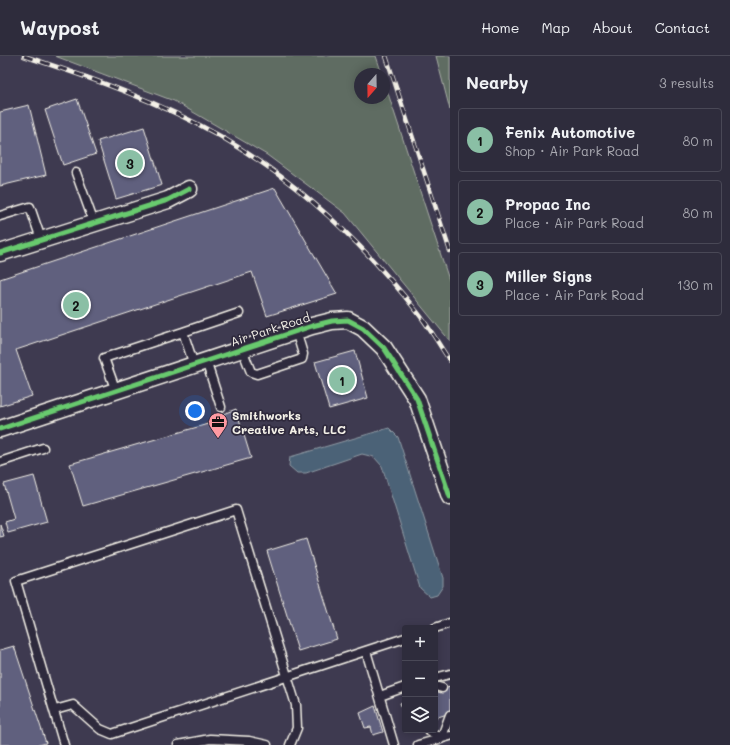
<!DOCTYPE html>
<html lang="en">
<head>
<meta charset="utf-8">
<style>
	:root { --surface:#2e2c3c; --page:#363443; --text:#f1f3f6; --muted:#a7a7af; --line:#494856; --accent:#8abfa5 }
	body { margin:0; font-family:Mali,sans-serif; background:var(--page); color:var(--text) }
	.controls { position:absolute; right:12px; bottom:12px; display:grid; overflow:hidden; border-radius:4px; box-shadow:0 2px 10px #0003 }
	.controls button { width:36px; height:36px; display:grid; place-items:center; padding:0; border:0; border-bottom:1px solid var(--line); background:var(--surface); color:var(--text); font:20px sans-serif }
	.compass { position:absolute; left:354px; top:12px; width:36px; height:36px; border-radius:50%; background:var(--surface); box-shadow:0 2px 10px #0003; rotate:200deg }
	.you { position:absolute; left:195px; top:355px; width:14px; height:14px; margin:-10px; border:3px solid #fff; border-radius:50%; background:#1a73e8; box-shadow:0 0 0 6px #1a73e833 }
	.badge { display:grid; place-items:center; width:26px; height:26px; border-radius:50%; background:var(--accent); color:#111; font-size:13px; font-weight:700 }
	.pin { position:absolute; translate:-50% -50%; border:2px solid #fff; box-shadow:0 1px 4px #0006 }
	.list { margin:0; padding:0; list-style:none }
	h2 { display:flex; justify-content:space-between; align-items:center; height:52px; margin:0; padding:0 16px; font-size:17px }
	h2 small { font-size:13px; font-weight:400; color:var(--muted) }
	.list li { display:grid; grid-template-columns:26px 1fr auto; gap:12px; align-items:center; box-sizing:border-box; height:64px; margin:0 8px 8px; padding:0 8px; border:1px solid var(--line); border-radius:4px }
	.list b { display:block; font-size:15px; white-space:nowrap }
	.list p { margin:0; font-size:13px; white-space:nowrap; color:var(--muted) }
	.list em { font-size:13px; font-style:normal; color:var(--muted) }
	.icon { flex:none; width:22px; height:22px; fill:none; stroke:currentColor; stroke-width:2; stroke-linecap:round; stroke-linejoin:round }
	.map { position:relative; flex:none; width:450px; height:689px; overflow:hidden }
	header { display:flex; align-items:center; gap:24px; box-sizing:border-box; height:56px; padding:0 20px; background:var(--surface); border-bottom:1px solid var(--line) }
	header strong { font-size:19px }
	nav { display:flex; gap:22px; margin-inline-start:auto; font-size:14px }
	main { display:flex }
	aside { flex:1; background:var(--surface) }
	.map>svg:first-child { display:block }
	.green { fill:#5e6c62; stroke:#a9aea5 }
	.water { fill:#4c6277; stroke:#8f9ba4 }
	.building { fill:#60607e; stroke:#f4f1e8 }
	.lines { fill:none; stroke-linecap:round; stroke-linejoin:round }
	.lane-casing { stroke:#f4f1e8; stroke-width:11 }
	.street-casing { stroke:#f4f1e8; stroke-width:19 }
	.lane { stroke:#2f2a3d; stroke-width:8 }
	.street { stroke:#2f2a3d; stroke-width:16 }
	.rail-casing { stroke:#f4f1e8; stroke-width:4.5 }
	.rail { stroke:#2f2a3d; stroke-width:3; stroke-dasharray:9; stroke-linecap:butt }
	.cycleway-casing { stroke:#2f2a3d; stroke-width:8 }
	.cycleway { stroke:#67ca6e; stroke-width:5 }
	.labels { text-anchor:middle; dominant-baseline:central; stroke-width:3.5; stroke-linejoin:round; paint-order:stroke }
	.street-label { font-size:12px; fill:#f4f1e8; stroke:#2f2a3d }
	.poi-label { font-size:12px; font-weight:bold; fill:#f4f1e8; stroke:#2f2a3d; text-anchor:start }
</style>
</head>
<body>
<header>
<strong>Waypost</strong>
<nav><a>Home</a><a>Map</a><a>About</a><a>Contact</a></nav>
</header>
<main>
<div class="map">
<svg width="450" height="689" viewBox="0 0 450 689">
	<rect width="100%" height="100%" fill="#3e3a50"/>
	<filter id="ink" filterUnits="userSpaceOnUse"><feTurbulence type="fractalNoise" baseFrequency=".025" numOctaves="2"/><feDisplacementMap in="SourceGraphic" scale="8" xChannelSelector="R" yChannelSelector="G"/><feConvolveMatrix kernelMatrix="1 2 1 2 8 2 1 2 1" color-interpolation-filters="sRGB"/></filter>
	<g filter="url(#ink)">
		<!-- green -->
		<path class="green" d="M55,0H376L382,18H360V42H384V25L450,227V285L345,157L267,99L174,45Z
			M436,0H450V54Z"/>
		<!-- water -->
		<path class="water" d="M389,372L398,381L443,522V530L437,539L430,541L420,532L382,410L374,401L362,398L306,417H297L289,410L290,401Z"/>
		<!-- building -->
		<path class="building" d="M77,43L96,98L63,109L45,54Z
			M29,49L46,119L0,130V56Z
			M144,71L162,129L116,143L98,85Z
			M275,132L337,238L267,260L252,216L16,294L32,340L0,350V223Z
			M355,295L368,342L329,353L315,306Z
			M236,353L251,402L83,450L70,408L225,363L223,358Z
			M34,420L47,466L8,477L5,466L14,463L4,428Z
			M0,468L4,480L0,481Z
			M306,483L337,583L298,595L267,495Z
			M14,590L46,687L39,689H0V594Z
			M450,630V657L435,662V635Z
			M405,645V661L400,647Z
			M375,650L383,676L373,679L371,671L365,672L360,657Z"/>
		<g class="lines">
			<defs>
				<path id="lane" d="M76,117L94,167
					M0,160L30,151L41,183
					M183,276L239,257
					M242,293L251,316L257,318L302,303L303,298L296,275
					M206,305L221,351
					M116,335L104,302L183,276L194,309
					M0,406L43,392
					M435,572L450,567
					M366,595L394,689
					M435,622L450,618
					M435,630L442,632
					M380,640L405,631
					M55,654L73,649L100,673L112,678L405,582
					M429,674L441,683L450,659
					M64,689L16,525L236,454L296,649L297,672L290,689
					M178,689L210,683L249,685L267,689
					M418,689L450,680"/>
				<path id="street" d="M0,197L168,144L189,133
					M0,373L312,270L332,265L348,264L363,272L384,292L417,343L450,441"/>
			</defs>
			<!-- lane casing -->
			<use href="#lane" class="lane-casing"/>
			<!-- street casing -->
			<use href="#street" class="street-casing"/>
			<!-- lane -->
			<use href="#lane" class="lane"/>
			<!-- street -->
			<use href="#street" class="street"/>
			<defs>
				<path id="rail" d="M24,0C91,22 158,45 220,80C297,125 363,187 418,257C430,272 439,289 450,305
					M386,0L450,195"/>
			</defs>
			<!-- rail casing -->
			<use href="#rail" class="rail-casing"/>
			<!-- rail -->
			<use href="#rail" class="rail"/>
			<defs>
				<path id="cycleway" d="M0,197L168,144L189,133
					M0,373L312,270L332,265L348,264L363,272L384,292L417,343L450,441"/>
			</defs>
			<!-- cycleway casing -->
			<use href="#cycleway" class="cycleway-casing"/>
			<!-- cycleway -->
			<use href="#cycleway" class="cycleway"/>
		</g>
	</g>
	<!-- icons -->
	<defs>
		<symbol id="office-pin" viewBox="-11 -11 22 30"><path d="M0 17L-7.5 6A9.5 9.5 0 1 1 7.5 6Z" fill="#ff9aa2" stroke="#2f2a3d"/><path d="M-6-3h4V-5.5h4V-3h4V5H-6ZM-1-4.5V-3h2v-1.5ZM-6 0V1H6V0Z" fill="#111"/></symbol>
	</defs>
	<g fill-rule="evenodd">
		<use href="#office-pin" x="207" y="355" width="22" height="30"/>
	</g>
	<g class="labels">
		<!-- street labels -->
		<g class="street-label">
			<text transform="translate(270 273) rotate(-18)">Air Park Road</text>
		</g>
		<!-- poi labels -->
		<g class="poi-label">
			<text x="232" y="359">Smithworks<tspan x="232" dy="14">Creative Arts, LLC</tspan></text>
		</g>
	</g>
</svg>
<div class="controls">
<button>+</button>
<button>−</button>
<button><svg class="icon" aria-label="layers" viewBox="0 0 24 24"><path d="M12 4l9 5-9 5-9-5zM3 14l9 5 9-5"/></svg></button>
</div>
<svg class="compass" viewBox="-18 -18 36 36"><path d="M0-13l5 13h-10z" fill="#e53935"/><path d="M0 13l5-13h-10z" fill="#a7a7af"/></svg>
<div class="you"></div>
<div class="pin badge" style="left:342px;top:324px">1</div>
<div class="pin badge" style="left:76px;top:249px">2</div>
<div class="pin badge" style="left:130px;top:107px">3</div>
</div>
<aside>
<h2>Nearby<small>3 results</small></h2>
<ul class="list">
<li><span class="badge">1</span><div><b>Fenix Automotive</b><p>Shop · Air Park Road</p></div><em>80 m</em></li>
<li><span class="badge">2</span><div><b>Propac Inc</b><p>Place · Air Park Road</p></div><em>80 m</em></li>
<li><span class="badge">3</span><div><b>Miller Signs</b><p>Place · Air Park Road</p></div><em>130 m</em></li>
</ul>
</aside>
</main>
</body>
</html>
